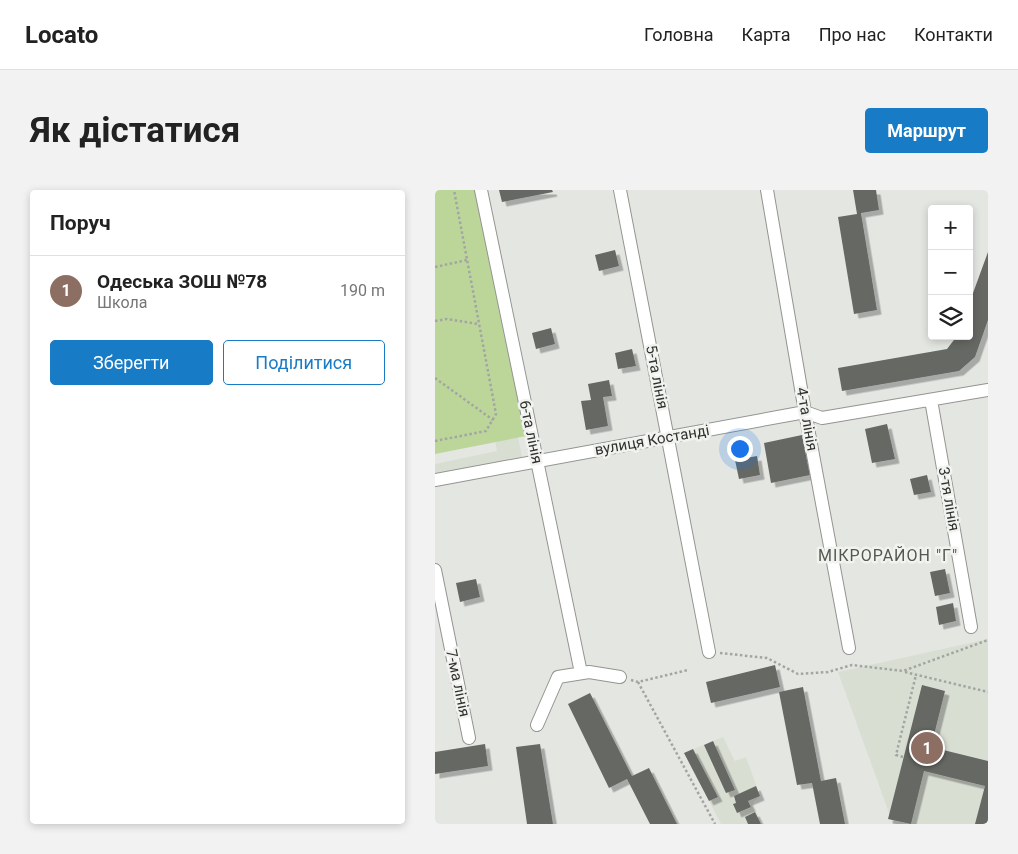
<!DOCTYPE html>
<html lang="uk">
<head>
<meta charset="utf-8">
<style>
	:root { --surface:#fff; --page:#f2f2f2; --text:#222; --muted:#767676; --line:#e0e0e0; --accent:#187bc6 }
	body { margin:0; font-family:Roboto,sans-serif; background:var(--page); color:var(--text) }
	.controls { position:absolute; right:15px; top:15px; display:grid; overflow:hidden; border-radius:5px; box-shadow:0 2px 8px #0003 }
	.controls button { width:45px; height:45px; display:grid; place-items:center; padding:0; border:0; border-bottom:1px solid var(--line); background:var(--surface); color:var(--text); font:25px sans-serif }
	.you { position:absolute; left:304px; top:258px; width:18px; height:18px; margin:-12px; border:4px solid #fff; border-radius:50%; background:#1a73e8; box-shadow:0 0 0 8px #1a73e833 }
	.badge { display:grid; place-items:center; width:32px; height:32px; border-radius:50%; background:var(--accent); color:#fff; font-size:16px; font-weight:700 }
	.pin { position:absolute; translate:-50% -50%; border:2px solid #fff; box-shadow:0 1px 5px #0006 }
	.list { margin:0; padding:0; list-style:none }
	h2 { display:flex; justify-content:space-between; align-items:center; height:65px; margin:0; padding:0 20px; font-size:21px }
	h2 small { font-size:16px; font-weight:400; color:var(--muted) }
	.list li { display:grid; grid-template-columns:32px 1fr auto; gap:15px; align-items:center; box-sizing:border-box; height:70px; padding:0 20px; border-top:1px solid var(--line) }
	.list b { display:block; font-size:19px; white-space:nowrap }
	.list p { margin:0; font-size:16px; white-space:nowrap; color:var(--muted) }
	.list em { font-size:16px; font-style:normal; color:var(--muted) }
	.actions { display:flex; gap:10px; padding:15px 20px }
	.actions a { flex:1; padding:11px 0; border:1px solid var(--accent); border-radius:5px; text-align:center; font-size:18px; color:var(--accent) }
	.actions .main { background:var(--accent); color:#fff }
	.icon { flex:none; width:28px; height:28px; fill:none; stroke:currentColor; stroke-width:2; stroke-linecap:round; stroke-linejoin:round }
	.map { position:relative; flex:none; width:553px; height:634px; overflow:hidden; border-radius:5px }
	header { display:flex; align-items:center; gap:30px; box-sizing:border-box; height:70px; padding:0 25px; background:var(--surface); border-bottom:1px solid var(--line) }
	header strong { font-size:24px }
	nav { display:flex; gap:28px; margin-inline-start:auto; font-size:18px }
	.intro { display:flex; align-items:center; justify-content:space-between; box-sizing:border-box; height:120px; padding:0 30px }
	h1 { margin:0; font-size:35px }
	.button { padding:12px 22px; border-radius:5px; background:var(--accent); color:#fff; font-size:18px; font-weight:700 }
	main { display:flex; gap:30px; padding:0 30px }
	aside { flex:1; background:var(--surface); border-radius:5px; box-shadow:0 2px 8px #0003 }
	.map>svg:first-child { display:block }
	.built { fill:#d9ded3 }
	.green { fill:#bcd69a }
	.building { fill:#666864; filter:url(#shadow) }
	.lines { fill:none; stroke-linecap:round; stroke-linejoin:round }
	.minor-casing { stroke:#939591; stroke-width:14 }
	.path { stroke:#a3a5a2; stroke-width:2.5; stroke-dasharray:2.5 2.5; stroke-linecap:butt }
	.minor { stroke:#fff; stroke-width:12 }
	.labels { text-anchor:middle; dominant-baseline:central; stroke-width:5; stroke-linejoin:round; paint-order:stroke }
	.street-label { font-size:15px; fill:#313230; stroke:#f1f3ef }
	.neighbourhood-label { font-size:16px; letter-spacing:1px; fill:#555753; stroke:#f1f3ef }
</style>
</head>
<body>
<header>
<strong>Locato</strong>
<nav><a>Головна</a><a>Карта</a><a>Про нас</a><a>Контакти</a></nav>
</header>
<div class="intro"><h1>Як дістатися</h1><a class="button">Маршрут</a></div>
<main>
<aside>
<h2>Поруч<small></small></h2>
<ul class="list">
<li><span class="badge" style="background:#8d6e63">1</span><div><b>Одеська ЗОШ №78</b><p>Школа</p></div><em>190 m</em></li>
</ul>
<div class="actions"><a class="main">Зберегти</a><a>Поділитися</a></div>
</aside>
<div class="map">
<svg width="553" height="634" viewBox="0 0 553 634">
	<defs>
		<filter id="shadow"><feDropShadow dx="4.5" dy="4.5" stdDeviation="0" flood-color="#0004"/></filter>
	</defs>
	<rect width="100%" height="100%" fill="#e4e6e2"/>
	<!-- built -->
	<path class="built" d="M82,242L87,267L0,285V274L62,261L59,246Z
		M553,449V634H458L403,482Z
		M288,547L300,571L311,567L325,606L318,612L326,634H286L249,563Z"/>
	<!-- green -->
	<path class="green" d="M0,0H42L91,246L0,264Z"/>
	<!-- building -->
	<path class="building" d="M64,0H117L118,2L67,12Z
		M418,0H441L444,20L426,23L442,120L419,124L403,27L422,24Z
		M180,60L184,76L164,81L160,65Z
		M553,62V130L540,167L524,181L407,201L403,178L512,159L522,146H534V114Z
		M116,138L120,154L101,159L97,143Z
		M197,159L201,176L183,179L180,163Z
		M174,190L177,206L168,207L173,236L151,240L146,211L156,210L153,194Z
		M452,234L460,269L437,273L430,239Z
		M367,245L375,285L336,293L329,253Z
		M322,266L325,285L304,289L300,270Z
		M492,285L496,302L479,305L475,289Z
		M510,379L515,403L500,406L495,382Z
		M41,389L45,407L25,412L21,393Z
		M518,413L521,431L504,435L501,417Z
		M340,475L345,497L276,513L271,492Z
		M487,495L510,501L496,557L553,571V634H540L550,596L489,581L476,634L453,629Z
		M368,497L386,591L401,588L410,634H385L377,593L362,595L344,502Z
		M155,503L197,586L214,578L242,634H215L192,589L174,598L133,514Z
		M278,551L300,600L291,603L269,555Z
		M50,554L53,576L0,584V562Z
		M105,554L118,634H92L81,557Z
		M258,559L283,607L274,611L249,563Z
		M321,596L325,606L313,611L316,617L302,623L298,614L301,613L299,606Z
		M320,622L326,634H313L310,627Z"/>
	<g class="lines">
		<defs>
			<path id="minor" d="M46,0L146,483
				M185,0L274,462
				M332,0L370,222L414,458
				M496,210L536,437
				M0,290L370,222L387,228L553,200
				M0,380L34,548
				M102,535L123,487L154,482L185,487"/>
		</defs>
		<!-- minor casing -->
		<use href="#minor" class="minor-casing"/>
		<!-- path -->
		<path class="path" d="M0,77L32,70
			M0,131L12,129L43,134
			M0,188L58,230
			M0,251L51,241L61,224L19,0
			M285,463L332,468L363,484L393,482L417,475L468,481L553,450
			M470,482L553,502
			M196,490L203,492L253,480
			M203,492L280,634
			M468,567L461,565L481,485"/>
		<!-- minor -->
		<use href="#minor" class="minor"/>
	</g>
	<g class="labels">
		<!-- street labels -->
		<g class="street-label">
			<text transform="translate(222 187) rotate(79)">5-та лінія</text>
			<text transform="translate(372 229) rotate(80)">4-та лінія</text>
			<text transform="translate(96 242) rotate(78)">6-та лінія</text>
			<text transform="translate(217 250) rotate(-10)">вулиця Костанді</text>
			<text transform="translate(514 309) rotate(80)">3-тя лінія</text>
			<text transform="translate(23 493) rotate(78)">7-ма лінія</text>
		</g>
		<!-- neighbourhood labels -->
		<g class="neighbourhood-label">
			<text x="453" y="365">МІКРОРАЙОН "Г"</text>
		</g>
	</g>
</svg>
<div class="controls">
<button>+</button>
<button>−</button>
<button><svg class="icon" aria-label="layers" viewBox="0 0 24 24"><path d="M12 4l9 5-9 5-9-5zM3 14l9 5 9-5"/></svg></button>
</div>
<div class="you"></div>
<div class="pin badge" style="left:492px;top:558px;background:#8d6e63">1</div>
</div>
</main>
</body>
</html>
